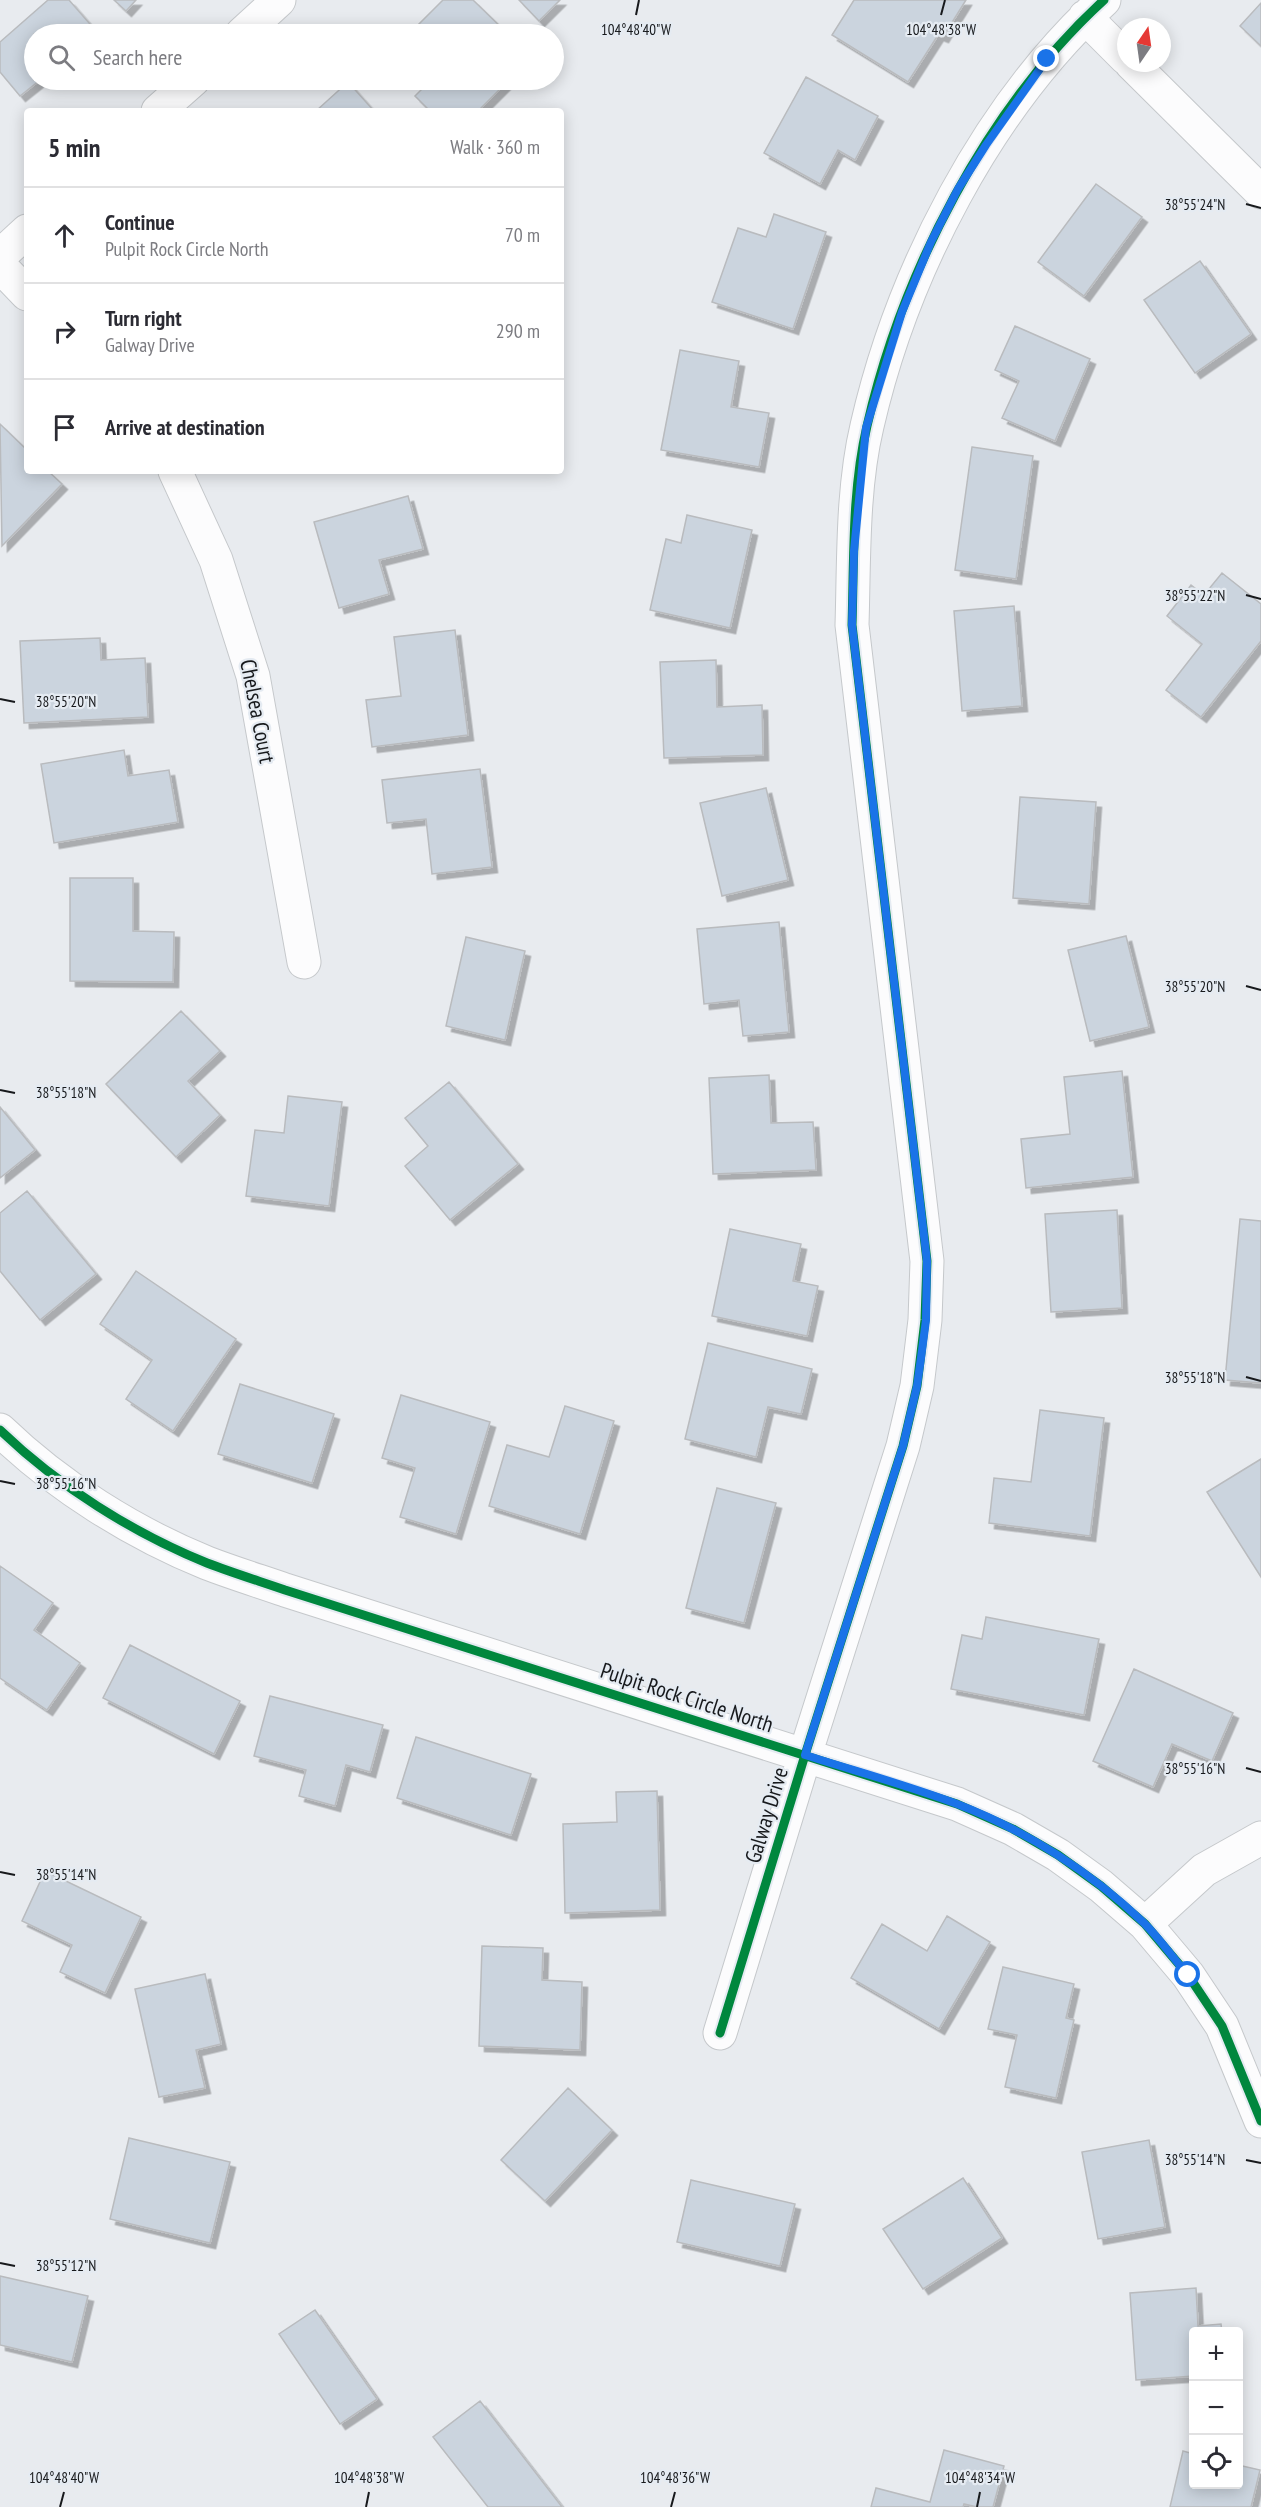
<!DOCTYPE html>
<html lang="en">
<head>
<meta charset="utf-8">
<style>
	:root { --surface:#fff; --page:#f2f2f3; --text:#2b2b33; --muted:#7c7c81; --line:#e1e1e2 }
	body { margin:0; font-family:"PT Sans Narrow",sans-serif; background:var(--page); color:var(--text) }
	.controls { position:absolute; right:18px; bottom:18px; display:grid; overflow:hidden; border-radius:6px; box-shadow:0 3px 15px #0003 }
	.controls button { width:54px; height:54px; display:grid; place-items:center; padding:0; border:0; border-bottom:2px solid var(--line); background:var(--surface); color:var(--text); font:30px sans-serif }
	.compass { position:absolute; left:1117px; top:18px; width:54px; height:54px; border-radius:50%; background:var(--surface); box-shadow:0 3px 15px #0003; rotate:13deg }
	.stop { position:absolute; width:18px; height:18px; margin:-14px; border:4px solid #1a73e8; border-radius:50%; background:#fff }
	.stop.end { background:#1a73e8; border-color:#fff; box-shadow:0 2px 6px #0008 }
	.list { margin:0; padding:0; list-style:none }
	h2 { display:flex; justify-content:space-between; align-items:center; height:78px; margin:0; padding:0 24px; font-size:26px }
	h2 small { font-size:20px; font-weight:400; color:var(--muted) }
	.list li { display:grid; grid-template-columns:39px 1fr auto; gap:18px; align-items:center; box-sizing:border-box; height:96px; padding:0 24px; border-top:2px solid var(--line) }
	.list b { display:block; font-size:22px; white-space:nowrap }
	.list p { margin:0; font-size:20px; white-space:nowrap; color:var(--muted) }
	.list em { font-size:20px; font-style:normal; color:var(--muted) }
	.icon { flex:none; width:33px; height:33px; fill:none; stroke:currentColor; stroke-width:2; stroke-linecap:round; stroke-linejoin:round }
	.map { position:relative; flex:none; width:1261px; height:2507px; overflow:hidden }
	.search { position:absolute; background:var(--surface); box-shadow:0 3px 15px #0003; left:24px; top:24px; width:540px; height:66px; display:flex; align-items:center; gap:15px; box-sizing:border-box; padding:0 21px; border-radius:33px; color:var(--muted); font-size:22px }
	.panel { position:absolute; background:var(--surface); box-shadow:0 3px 15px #0003; left:24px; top:108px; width:540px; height:366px; border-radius:6px }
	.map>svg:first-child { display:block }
	.building { fill:#cbd4de; stroke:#b9bbbe; stroke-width:1.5; filter:url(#shadow) }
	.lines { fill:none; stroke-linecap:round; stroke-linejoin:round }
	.street-casing { stroke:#c5c8cb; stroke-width:35 }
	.street { stroke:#fcfcfd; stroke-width:33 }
	.cycleway-casing { stroke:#e5ebf2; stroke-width:13 }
	.cycleway { stroke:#00873e; stroke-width:9 }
	.route { stroke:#1a73e8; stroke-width:8 }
	.ticks { fill:none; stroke:#17191c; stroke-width:2 }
	.labels { text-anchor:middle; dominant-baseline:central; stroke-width:4.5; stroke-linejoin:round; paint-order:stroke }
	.street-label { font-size:22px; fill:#17191c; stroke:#e5ebf2 }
	.ticks-label { font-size:15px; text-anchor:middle; fill:#17191c; stroke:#e5ebf2; stroke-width:4.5; stroke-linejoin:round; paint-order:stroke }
</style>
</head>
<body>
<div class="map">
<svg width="1261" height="2507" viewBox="0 0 1261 2507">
	<defs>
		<filter id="shadow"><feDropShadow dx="5.5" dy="5.5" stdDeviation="0" flood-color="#0004"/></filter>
	</defs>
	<rect width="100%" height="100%" fill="#e8ebef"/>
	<!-- building -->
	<path class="building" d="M48,0H69L96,31L91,34H34V80H40L20,96L0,72V42Z
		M114,0H136L126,11Z
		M443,0H473L508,34H431L419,24Z
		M519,0H560L539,21Z
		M854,0H966L943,37L938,35L908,82L832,35Z
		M1261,3V46L1240,26Z
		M806,77L878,116L855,160L838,150L820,184L764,153Z
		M431,80H509L478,111H430L415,96Z
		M348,82L374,111H316Z
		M1096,184L1142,217L1084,296L1038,262Z
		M774,214L826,232L793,329L712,302L738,228L766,237Z
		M1200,261L1251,334L1195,373L1144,300Z
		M1015,326L1090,359L1055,441L1002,418L1019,381L995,370Z
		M680,350L739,361L731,407L769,413L759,467L661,450Z
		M0,424L27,450V471H48L62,484L2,546Z
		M972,447L1033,456L1016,579L955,570Z
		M408,496L423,549L379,560L389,594L339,608L314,522Z
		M687,515L752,530L730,628L650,610L666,539L681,543Z
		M1222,573L1261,604V641L1201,717L1166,690L1202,644L1167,616L1191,585L1204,595Z
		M1014,606L1022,706L962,711L954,611Z
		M455,630L468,735L372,747L366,700L401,696L394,637Z
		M100,638L101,660L145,658L148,717L24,723L20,641Z
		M716,660L717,707L762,705L763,755L664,758L660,662Z
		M124,750L128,776L169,770L178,822L54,843L41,764Z
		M480,769L492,867L432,874L426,819L387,823L382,780Z
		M766,788L788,880L722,896L700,803Z
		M1020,797L1096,802L1089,904L1013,898Z
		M70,878H133V931L174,932L173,982L70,981Z
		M779,922L789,1032L743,1036L739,1000L704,1004L697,929Z
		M1126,936L1149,1027L1090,1041L1068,950Z
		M466,937L525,951L505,1040L446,1026Z
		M181,1011L220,1051L188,1081L220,1115L176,1157L106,1084Z
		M1122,1071L1133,1177L1026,1188L1021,1139L1070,1134L1064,1077Z
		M769,1075L771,1123L813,1122L816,1170L713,1174L709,1078Z
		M449,1082L518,1164L450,1220L405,1166L428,1146L405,1118Z
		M288,1096L342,1102L329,1206L246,1196L255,1130L284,1133Z
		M0,1107L35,1150L0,1178Z
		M27,1191L96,1274L40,1320L0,1271V1213Z
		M1117,1210L1122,1308L1051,1312L1045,1214Z
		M1240,1219L1261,1221V1383L1225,1380Z
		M730,1229L801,1244L793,1281L818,1286L807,1336L712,1316Z
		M136,1271L236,1339L173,1431L126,1399L152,1360L100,1324Z
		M708,1343L812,1369L801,1414L768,1407L756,1457L685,1439Z
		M240,1384L334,1414L312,1483L218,1454Z
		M401,1395L490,1422L456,1534L400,1517L415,1468L382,1458Z
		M565,1406L614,1421L580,1534L489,1506L507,1445L549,1457Z
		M1040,1410L1104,1418L1090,1536L989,1523L994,1478L1031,1482Z
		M1261,1459V1577L1207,1492Z
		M717,1488L776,1503L744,1623L686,1608Z
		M0,1566L53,1603L34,1630L80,1663L47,1710L0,1678Z
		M986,1617L1099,1639L1084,1715L951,1689L962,1635L982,1639Z
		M130,1645L240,1701L214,1754L103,1698Z
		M1134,1669L1233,1713L1212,1761L1172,1744L1153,1787L1093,1761Z
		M270,1696L383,1725L370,1772L346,1765L335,1806L299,1796L306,1770L254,1756Z
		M416,1737L531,1774L511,1835L397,1798Z
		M657,1791L660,1910L565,1913L563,1824L617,1822L616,1792Z
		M45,1871L141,1917L105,1993L60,1972L72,1945L22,1921Z
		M947,1916L990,1942L939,2029L851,1978L882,1924L927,1951Z
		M482,1946L543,1948L542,1980L582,1982L580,2050L479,2046Z
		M1003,1967L1074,1984L1066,2018L1074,2020L1056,2098L1005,2087L1017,2035L988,2029Z
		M205,1974L221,2044L196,2050L205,2088L159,2097L135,1989Z
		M568,2088L612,2130L545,2201L501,2160Z
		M129,2138L230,2162L210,2243L110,2219Z
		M1149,2140L1165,2227L1098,2239L1082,2152Z
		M963,2178L1002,2238L923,2289L883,2229Z
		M691,2180L795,2204L780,2266L677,2242Z
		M0,2276L88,2296L72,2362L0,2345Z
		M1196,2288L1198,2326L1221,2324L1222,2332H1194V2376L1136,2380L1130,2293Z
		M315,2310L377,2399L340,2424L279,2334Z
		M480,2401L562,2507H488L433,2437Z
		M944,2450L1004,2466L993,2507H977L964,2504L963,2507H871L876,2488L930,2502Z
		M1183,2451L1194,2454V2484H1238V2465L1260,2470L1251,2507H1170Z"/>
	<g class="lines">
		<defs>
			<path id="street" d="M1085,17L1126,58
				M242,34L279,0
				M1131,63L1261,192
				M158,111L193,80
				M0,256L27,231
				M0,266L27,294
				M175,471L216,560L253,676L304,962
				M0,1430C58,1486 133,1533 207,1563C233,1573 259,1581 285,1590L957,1804L1013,1829L1058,1855L1101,1886L1145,1924L1188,1975L1222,2026L1261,2121
				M1145,1924L1204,1870L1261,1838
				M720,2033L805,1755L903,1446L917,1386L925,1320L927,1261L852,625C854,561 852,489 867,426C902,273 987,107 1104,0"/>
		</defs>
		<!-- street casing -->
		<use href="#street" class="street-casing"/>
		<!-- street -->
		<use href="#street" class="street"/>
		<defs>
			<path id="cycleway" d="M0,1430C58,1486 133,1533 207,1563C233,1573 259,1581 285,1590L957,1804L1013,1829L1058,1855L1101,1886L1145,1924L1188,1975L1222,2026L1261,2121
				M720,2033L805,1755L903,1446L917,1386L925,1320L927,1261L852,625C854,561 852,489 867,426C902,273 987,107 1104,0"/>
		</defs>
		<!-- cycleway casing -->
		<use href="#cycleway" class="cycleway-casing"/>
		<!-- cycleway -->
		<use href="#cycleway" class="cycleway"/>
	</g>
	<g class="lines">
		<!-- route -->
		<path class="route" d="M1047,59L986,145L958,189L931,242L902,312L866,428L854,551L852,625L927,1261L926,1320L921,1358L917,1386L903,1446L805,1755C855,1771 907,1785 957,1804C1025,1830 1091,1872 1144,1923C1160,1939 1173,1958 1188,1975"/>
	</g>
	<!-- ticks -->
	<path class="ticks" d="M636,15L639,0M941,15L945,0M1246,204L1261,208M1246,595L1261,599M0,699L15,702M1246,986L1261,990M0,1090L15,1093M1246,1377L1261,1381M0,1481L15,1484M1246,1768L1261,1772M0,1872L15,1875M1246,2160L1261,2163M0,2263L15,2266M60,2507L64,2492M366,2507L369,2492M671,2507L675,2492M977,2507L980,2492"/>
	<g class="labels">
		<!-- street labels -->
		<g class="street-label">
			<text transform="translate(258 711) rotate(79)">Chelsea Court</text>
			<text transform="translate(687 1697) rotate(18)">Pulpit Rock Circle North</text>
			<text transform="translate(766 1815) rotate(-73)">Galway Drive</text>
		</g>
	</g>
	<g class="ticks-label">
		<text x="636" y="35">104°48'40"W</text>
		<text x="941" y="35">104°48'38"W</text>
		<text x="1195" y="210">38°55'24"N</text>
		<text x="1195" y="601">38°55'22"N</text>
		<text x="66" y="707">38°55'20"N</text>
		<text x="1195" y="992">38°55'20"N</text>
		<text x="66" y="1098">38°55'18"N</text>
		<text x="1195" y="1383">38°55'18"N</text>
		<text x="66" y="1489">38°55'16"N</text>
		<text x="1195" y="1774">38°55'16"N</text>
		<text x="66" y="1880">38°55'14"N</text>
		<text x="1195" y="2165">38°55'14"N</text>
		<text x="66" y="2271">38°55'12"N</text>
		<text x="64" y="2483">104°48'40"W</text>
		<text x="369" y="2483">104°48'38"W</text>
		<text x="675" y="2483">104°48'36"W</text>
		<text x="980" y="2483">104°48'34"W</text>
	</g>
</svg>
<div class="controls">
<button>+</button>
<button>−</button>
<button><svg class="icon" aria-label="locate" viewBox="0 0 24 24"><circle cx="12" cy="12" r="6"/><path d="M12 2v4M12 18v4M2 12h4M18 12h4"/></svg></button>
</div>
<svg class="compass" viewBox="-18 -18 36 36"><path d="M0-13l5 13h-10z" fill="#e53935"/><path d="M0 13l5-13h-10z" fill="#7c7c81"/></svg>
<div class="stop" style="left:1188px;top:1975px"></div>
<div class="stop end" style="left:1047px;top:59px"></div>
<div class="search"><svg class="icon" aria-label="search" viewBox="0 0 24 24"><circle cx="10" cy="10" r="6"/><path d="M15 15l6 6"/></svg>Search here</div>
<section class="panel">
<h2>5 min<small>Walk · 360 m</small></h2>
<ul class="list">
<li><svg class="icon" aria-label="ahead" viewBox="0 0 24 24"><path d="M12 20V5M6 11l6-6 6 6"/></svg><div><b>Continue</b><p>Pulpit Rock Circle North</p></div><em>70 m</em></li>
<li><svg class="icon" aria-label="right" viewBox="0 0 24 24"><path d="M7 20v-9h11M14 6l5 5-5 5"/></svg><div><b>Turn right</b><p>Galway Drive</p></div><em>290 m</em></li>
<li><svg class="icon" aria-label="arrive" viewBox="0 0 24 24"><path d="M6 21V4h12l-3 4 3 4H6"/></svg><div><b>Arrive at destination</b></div></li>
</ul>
</section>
</div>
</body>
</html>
